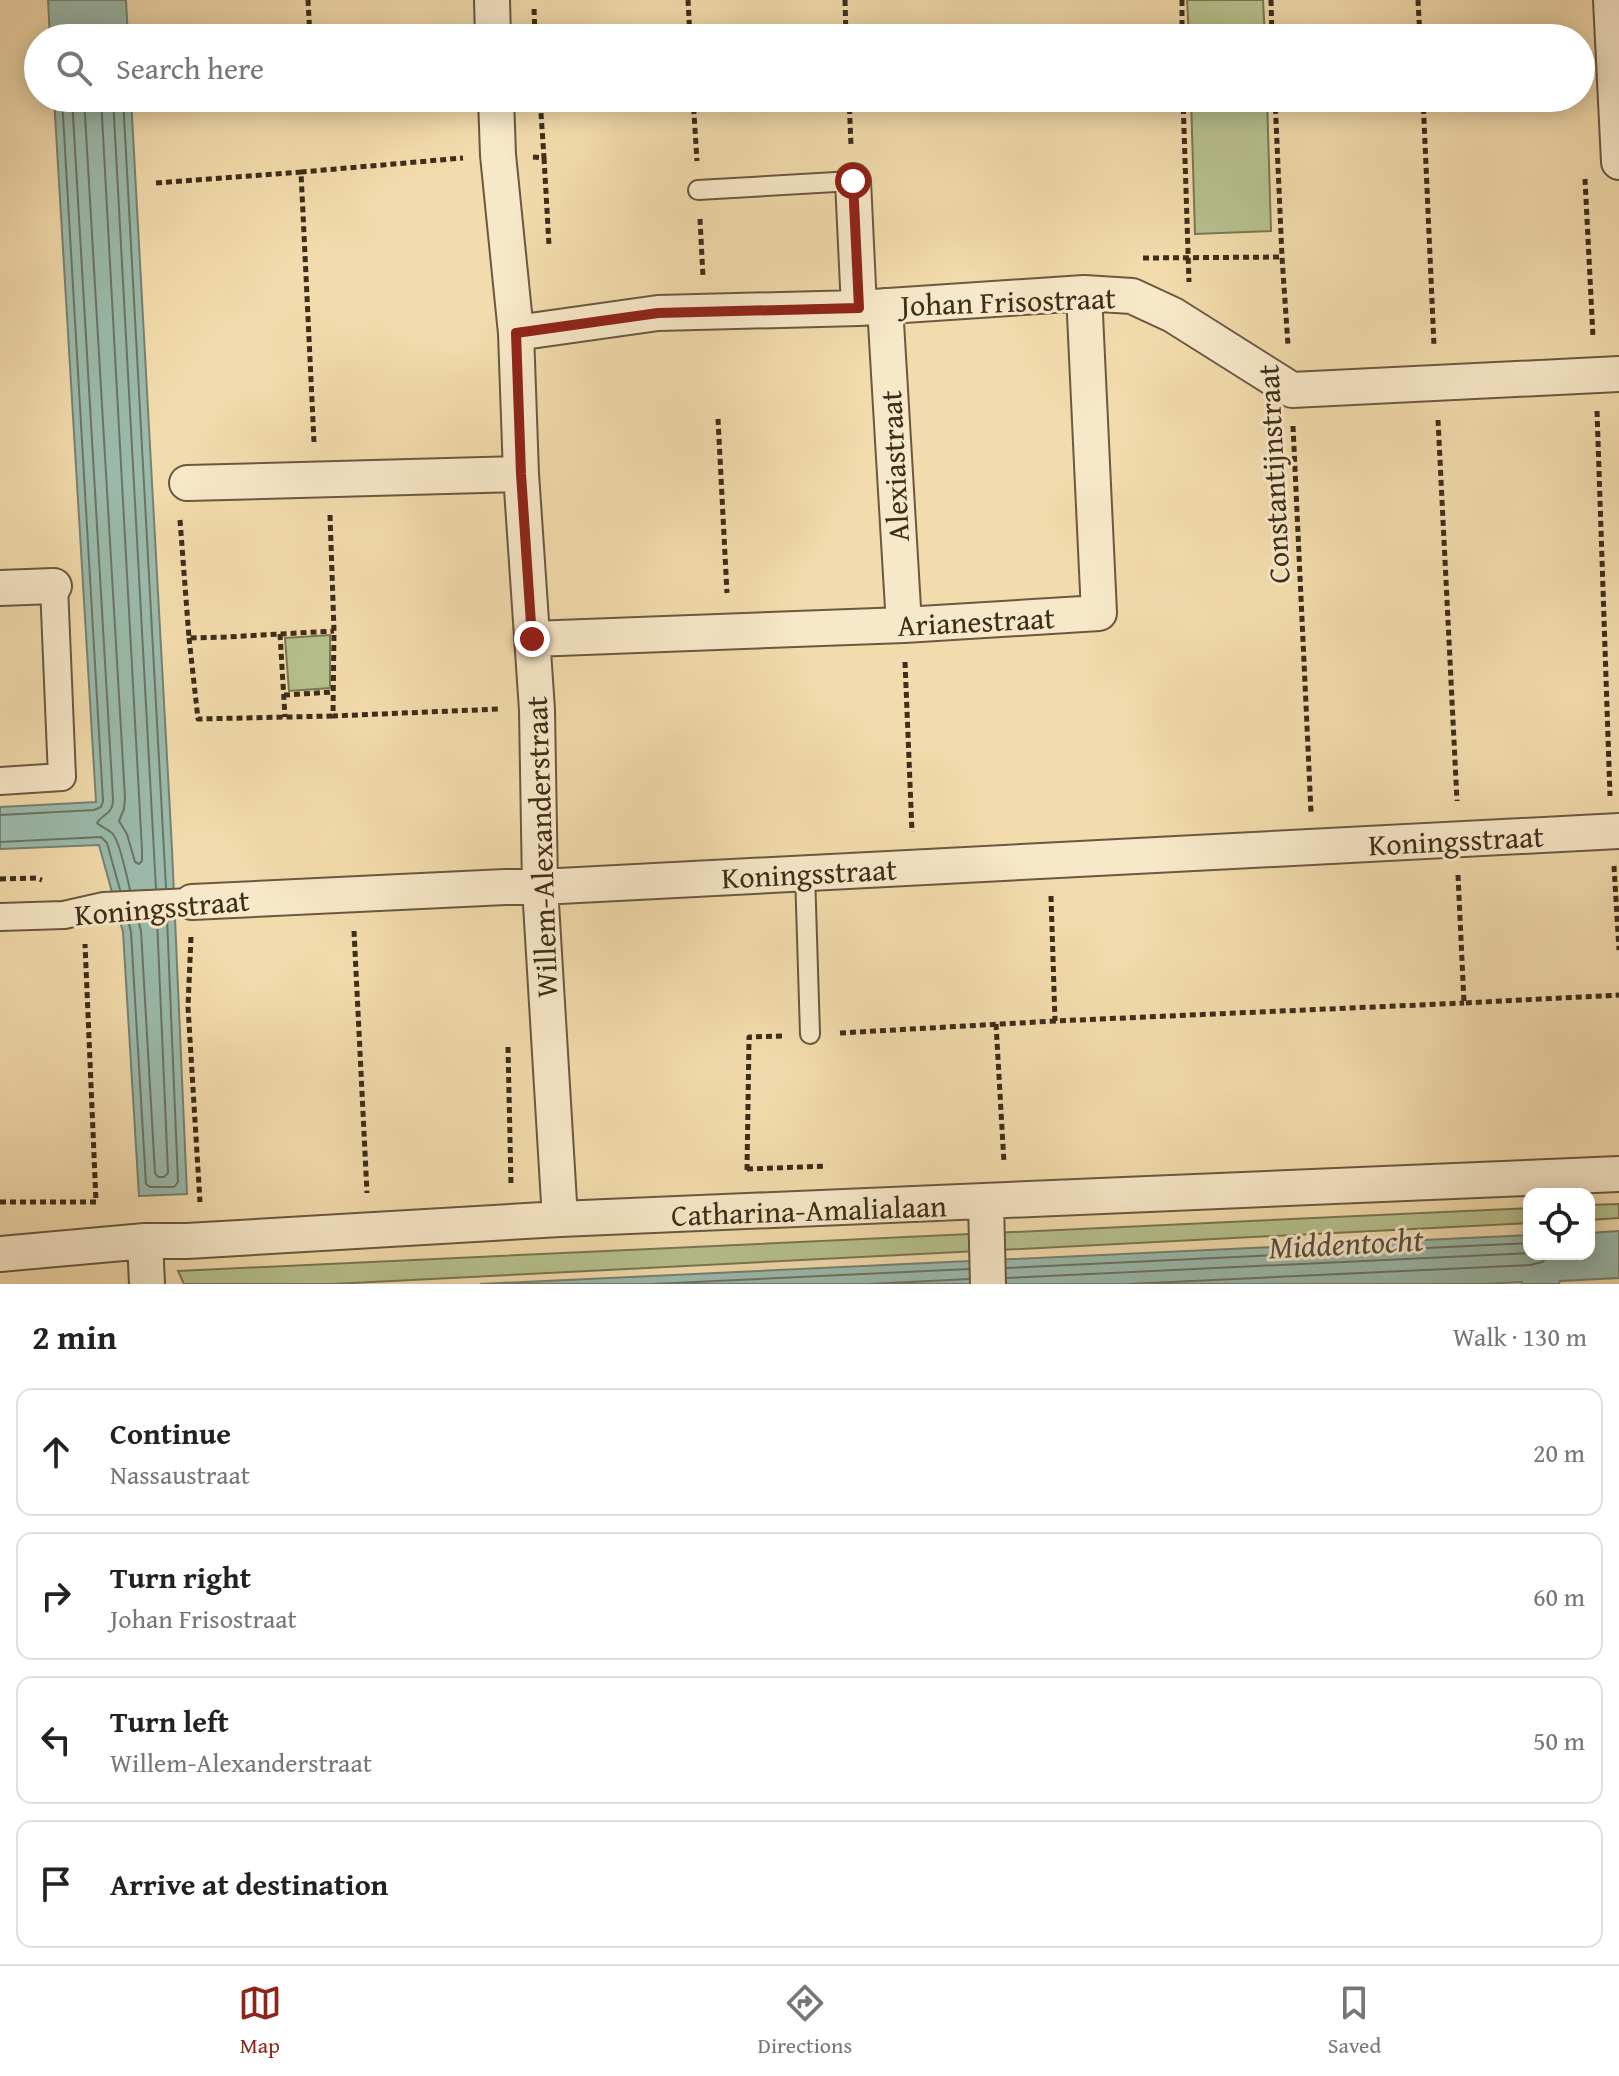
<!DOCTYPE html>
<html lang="en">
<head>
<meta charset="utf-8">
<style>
	:root { --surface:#fff; --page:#f6f6f6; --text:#222; --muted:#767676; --line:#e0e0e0; --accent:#8f2418 }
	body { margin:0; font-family:"Gentium Book Plus",serif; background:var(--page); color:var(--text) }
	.controls { position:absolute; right:24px; bottom:24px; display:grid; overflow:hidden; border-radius:16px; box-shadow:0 4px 20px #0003 }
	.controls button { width:72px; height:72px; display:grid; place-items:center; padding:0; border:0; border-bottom:2px solid var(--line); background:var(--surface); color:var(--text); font:40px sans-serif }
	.stop { position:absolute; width:24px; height:24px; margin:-18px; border:6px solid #8f2418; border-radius:50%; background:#fff }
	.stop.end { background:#8f2418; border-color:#fff; box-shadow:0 2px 8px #0008 }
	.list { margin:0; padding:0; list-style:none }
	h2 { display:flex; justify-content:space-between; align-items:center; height:104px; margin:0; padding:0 32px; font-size:34px }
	h2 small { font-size:26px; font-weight:400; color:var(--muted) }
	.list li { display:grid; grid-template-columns:52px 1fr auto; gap:24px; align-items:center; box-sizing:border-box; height:128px; margin:0 16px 16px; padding:0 16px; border:2px solid var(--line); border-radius:16px }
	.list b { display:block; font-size:30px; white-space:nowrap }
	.list p { margin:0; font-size:26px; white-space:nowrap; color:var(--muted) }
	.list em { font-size:26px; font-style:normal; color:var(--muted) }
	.icon { flex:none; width:44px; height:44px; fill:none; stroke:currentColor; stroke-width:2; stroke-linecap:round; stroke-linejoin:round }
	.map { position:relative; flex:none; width:1619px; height:1284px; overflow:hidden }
	.search { position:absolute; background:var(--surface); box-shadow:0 4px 20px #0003; left:24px; right:24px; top:24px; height:88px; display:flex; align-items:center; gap:20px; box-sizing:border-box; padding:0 28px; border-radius:44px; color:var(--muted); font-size:30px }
	.sheet { height:680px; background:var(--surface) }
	nav { display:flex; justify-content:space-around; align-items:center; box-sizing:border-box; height:112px; border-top:2px solid var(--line); background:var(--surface); font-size:22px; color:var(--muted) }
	nav a { display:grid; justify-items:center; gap:4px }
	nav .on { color:var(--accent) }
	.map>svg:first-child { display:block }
	.green { fill:#b6c18d; stroke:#7a7754; stroke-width:2 }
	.water { fill:#9bbbad; stroke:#768273; stroke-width:2 }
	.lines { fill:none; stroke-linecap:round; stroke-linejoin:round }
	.shore { stroke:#6c7464; stroke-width:2 }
	.service-casing { stroke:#6b583f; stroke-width:22 }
	.pedestrian-casing { stroke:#6b583f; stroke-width:30 }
	.minor-casing { stroke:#6b583f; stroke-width:38 }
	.path { stroke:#3e2d1b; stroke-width:5; stroke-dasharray:6 4; stroke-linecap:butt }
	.service { stroke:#f7e8c9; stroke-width:18 }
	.pedestrian { stroke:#f7e8c9; stroke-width:26 }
	.minor { stroke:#f7e8c9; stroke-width:34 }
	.route { stroke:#8f2418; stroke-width:10 }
	.labels { text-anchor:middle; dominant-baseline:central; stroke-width:6; stroke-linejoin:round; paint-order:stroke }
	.street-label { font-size:30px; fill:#3e2d1b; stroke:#f7e8c9 }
	.water-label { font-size:32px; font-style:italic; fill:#555040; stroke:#f7e8c9 }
</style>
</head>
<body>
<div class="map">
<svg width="1619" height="1284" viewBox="0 0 1619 1284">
	<rect width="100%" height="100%" fill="#f2dbac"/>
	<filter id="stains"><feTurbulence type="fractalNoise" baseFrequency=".0025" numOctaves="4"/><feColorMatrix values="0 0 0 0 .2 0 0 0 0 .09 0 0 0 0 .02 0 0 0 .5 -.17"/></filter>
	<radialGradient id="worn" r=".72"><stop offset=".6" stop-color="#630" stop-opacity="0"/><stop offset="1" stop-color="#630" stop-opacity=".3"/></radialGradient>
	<!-- green -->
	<path class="green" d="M1187,0H1263L1265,38H1189Z
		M1191,98H1267L1271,231L1195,234Z
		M330,635V688L289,691L285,638Z
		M1619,1204V1218L1589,1220V1205Z
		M1529,1208V1223L333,1284H184L178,1271Z"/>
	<!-- water -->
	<path class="water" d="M48,0H126L128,38H50Z
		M54,98H131L172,849L187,1194L139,1196L123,932L99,845L0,849V807L96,802Z
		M1619,1231V1278L1560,1281L1559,1284H1522V1282L1484,1284H480L1529,1235V1254H1589V1233Z"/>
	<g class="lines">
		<!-- shore -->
		<path class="shore" d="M72,98L113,799C113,815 103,813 97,823C101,827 108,829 113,834C120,843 127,877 130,890
			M84,98L125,798L124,809L119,821L127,834L135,862L139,864L142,861V850L101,98
			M113,98L156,889
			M123,98L166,888
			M0,815L94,810L101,807L103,801L62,98
			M0,842L101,837L107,843L120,890
			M138,919L141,931L155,1173L158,1177H164L168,1173L157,919
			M128,920L131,932L146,1184L150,1187H174L178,1182L167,918
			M1007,1268L1529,1243
			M1007,1278L1529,1253
			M653,1284L969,1269
			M870,1284L969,1279
			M1129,1284L1530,1265L1542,1262L1552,1254"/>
		<defs>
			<path id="service" d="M698,190L853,181
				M805,873L810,1034"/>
			<path id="pedestrian" d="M0,781L62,777L54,586
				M0,917L64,915L104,906L192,902"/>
			<path id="minor" d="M492,0L493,38
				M1611,0L1619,162
				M496,98L498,155L516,333L521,474L537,710L540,887L560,1219
				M853,181L859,308
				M885,306L904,625
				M516,333L658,313L859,308L1084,293L1132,296L1173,315L1292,390L1619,374
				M187,483L521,474
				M0,588L54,586
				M532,639L904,625L1099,613L1084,293
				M192,902L505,887H540L1619,831
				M986,1203L988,1284
				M145,1241L147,1284
				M0,1254L145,1241H187L560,1219L1619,1174"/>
		</defs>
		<!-- service casing -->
		<use href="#service" class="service-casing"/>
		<!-- pedestrian casing -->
		<use href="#pedestrian" class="pedestrian-casing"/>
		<!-- minor casing -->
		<use href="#minor" class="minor-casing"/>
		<!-- path -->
		<path class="path" d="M308,0L310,38
			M688,0L690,38
			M845,0L846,38
			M1182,0V38
			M1271,0L1272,38
			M1418,0L1420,38
			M528,38H535L534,7
			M693,98L697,161
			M849,98L851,145
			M1183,98L1189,282
			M1275,98L1282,257L1288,345
			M1423,98L1434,346
			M533,157L544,158L540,98
			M544,158L549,245
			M1585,179L1593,337
			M156,183L301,172
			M700,219L703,277
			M1143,258L1282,257
			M1597,411L1610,796
			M718,419L727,593
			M1438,420L1457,801
			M1293,426L1311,812
			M314,442L301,172L463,158
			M330,515L334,631L333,716L499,709
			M180,520L189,638L226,637L334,631
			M280,634L285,717
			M189,638L198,719L333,716
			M905,662L912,832
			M284,695L333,692
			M1614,866L1619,950
			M1458,875L1464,1003L1619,995
			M0,879L36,878L42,880
			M1051,896L1055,1021L1464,1003
			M354,931L367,1193
			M191,937L188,1007L200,1202
			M996,1024L1004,1163
			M840,1033L1055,1021
			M508,1047L511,1185
			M747,1169L827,1166
			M747,1170L749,1037L783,1036
			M0,1202H96L85,944"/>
		<!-- service -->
		<use href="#service" class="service"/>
		<!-- pedestrian -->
		<use href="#pedestrian" class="pedestrian"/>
		<!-- minor -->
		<use href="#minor" class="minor"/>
	</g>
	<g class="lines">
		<!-- route -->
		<path class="route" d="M532,639L521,474L516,333L658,313L859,308L853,181"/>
	</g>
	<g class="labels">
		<!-- street labels -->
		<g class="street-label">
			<text transform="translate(1008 301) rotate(-2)">Johan Frisostraat</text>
			<text transform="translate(894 466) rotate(-93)">Alexiastraat</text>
			<text transform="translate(1273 474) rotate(-93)">Constantijnstraat</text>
			<text transform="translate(976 621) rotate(-3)">Arianestraat</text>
			<text transform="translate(1456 840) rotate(-3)">Koningsstraat</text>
			<text transform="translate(541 847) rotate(-92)">Willem-Alexanderstraat</text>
			<text transform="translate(809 873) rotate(-3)">Koningsstraat</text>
			<text transform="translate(162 907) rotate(-5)">Koningsstraat</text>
			<text transform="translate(809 1210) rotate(-2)">Catharina-Amalialaan</text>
		</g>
		<!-- water labels -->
		<g class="water-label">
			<text transform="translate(1346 1243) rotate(-3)">Middentocht</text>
		</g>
	</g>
	<rect width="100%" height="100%" filter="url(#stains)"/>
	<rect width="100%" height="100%" fill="url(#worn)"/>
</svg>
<div class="controls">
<button><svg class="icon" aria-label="locate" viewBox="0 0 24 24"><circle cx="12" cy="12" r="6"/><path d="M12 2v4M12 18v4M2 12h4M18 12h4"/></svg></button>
</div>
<div class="stop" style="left:853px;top:181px"></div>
<div class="stop end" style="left:532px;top:639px"></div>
<div class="search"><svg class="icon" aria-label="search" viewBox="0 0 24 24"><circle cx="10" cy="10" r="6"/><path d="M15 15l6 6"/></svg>Search here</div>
</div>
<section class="sheet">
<h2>2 min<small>Walk · 130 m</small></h2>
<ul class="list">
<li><svg class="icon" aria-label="ahead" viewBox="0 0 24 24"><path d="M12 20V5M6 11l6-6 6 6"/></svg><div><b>Continue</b><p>Nassaustraat</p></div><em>20 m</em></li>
<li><svg class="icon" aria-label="right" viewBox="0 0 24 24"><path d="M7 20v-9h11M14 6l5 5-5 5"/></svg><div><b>Turn right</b><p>Johan Frisostraat</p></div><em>60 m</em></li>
<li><svg class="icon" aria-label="left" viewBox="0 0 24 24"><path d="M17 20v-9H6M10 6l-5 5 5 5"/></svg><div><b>Turn left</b><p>Willem-Alexanderstraat</p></div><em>50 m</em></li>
<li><svg class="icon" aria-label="arrive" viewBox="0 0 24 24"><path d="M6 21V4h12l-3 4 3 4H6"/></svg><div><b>Arrive at destination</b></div></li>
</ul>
</section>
<nav>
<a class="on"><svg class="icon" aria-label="map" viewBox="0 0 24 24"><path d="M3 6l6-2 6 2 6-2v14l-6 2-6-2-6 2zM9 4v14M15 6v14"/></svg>Map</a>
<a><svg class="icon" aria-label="directions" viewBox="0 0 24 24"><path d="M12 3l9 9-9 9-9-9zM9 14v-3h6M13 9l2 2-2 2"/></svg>Directions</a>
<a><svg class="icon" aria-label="saved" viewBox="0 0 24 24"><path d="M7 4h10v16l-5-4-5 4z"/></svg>Saved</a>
</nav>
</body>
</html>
